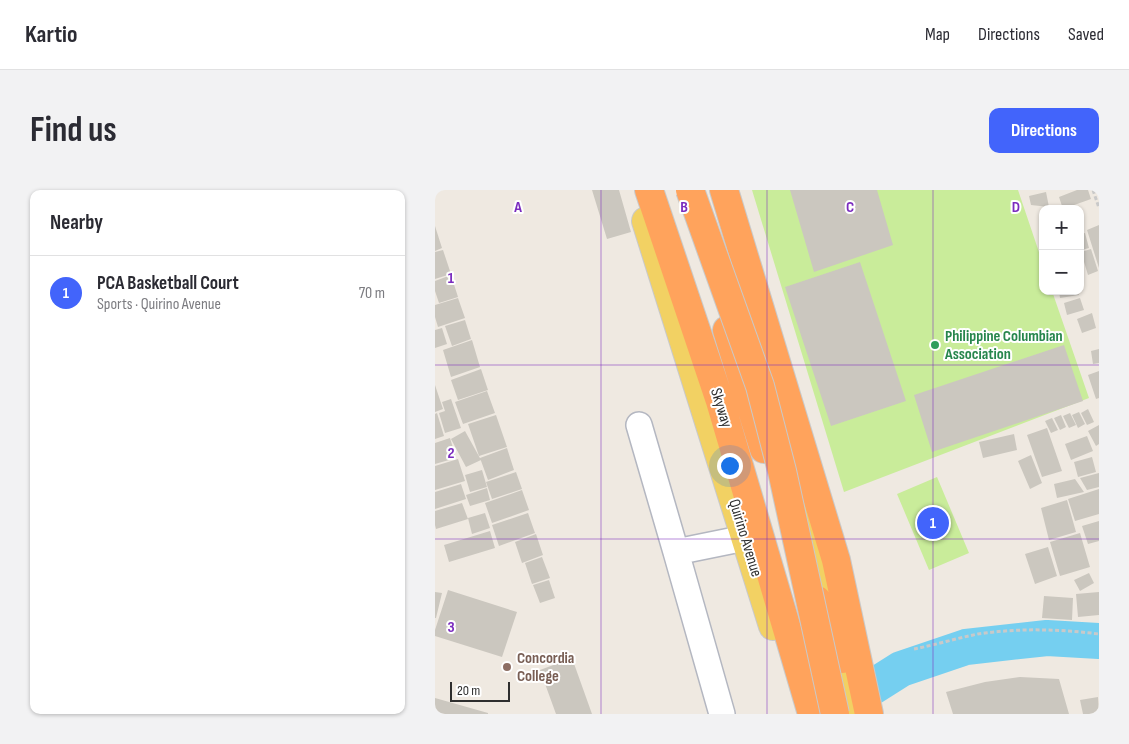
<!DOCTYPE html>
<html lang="en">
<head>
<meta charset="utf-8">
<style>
	:root { --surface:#fff; --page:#f2f2f3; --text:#2b2b33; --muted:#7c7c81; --line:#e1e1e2; --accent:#4264fb }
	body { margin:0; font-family:"Sofia Sans Condensed",sans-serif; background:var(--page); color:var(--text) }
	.controls { position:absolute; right:15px; top:15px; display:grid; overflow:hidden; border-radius:10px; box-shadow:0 1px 4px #0004 }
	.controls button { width:45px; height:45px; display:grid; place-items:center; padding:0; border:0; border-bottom:1px solid var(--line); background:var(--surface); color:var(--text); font:25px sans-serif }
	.scale { position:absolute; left:15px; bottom:12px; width:60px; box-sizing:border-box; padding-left:5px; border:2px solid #2e2e2e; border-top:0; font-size:14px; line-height:18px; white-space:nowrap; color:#2e2e2e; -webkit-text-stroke:4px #fff; paint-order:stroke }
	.you { position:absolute; left:294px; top:275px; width:18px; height:18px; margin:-12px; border:4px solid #fff; border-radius:50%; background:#1a73e8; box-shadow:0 0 0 8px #1a73e833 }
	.badge { display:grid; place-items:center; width:32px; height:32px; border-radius:50%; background:var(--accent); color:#fff; font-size:16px; font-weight:700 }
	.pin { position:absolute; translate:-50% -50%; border:2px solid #fff; box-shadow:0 1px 5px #0006 }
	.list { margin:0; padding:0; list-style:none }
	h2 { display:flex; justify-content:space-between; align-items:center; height:65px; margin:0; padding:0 20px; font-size:21px }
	h2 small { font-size:16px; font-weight:400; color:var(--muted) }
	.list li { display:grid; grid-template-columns:32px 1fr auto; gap:15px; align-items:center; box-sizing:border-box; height:75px; padding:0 20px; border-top:1px solid var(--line) }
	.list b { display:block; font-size:19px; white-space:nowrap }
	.list p { margin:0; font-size:16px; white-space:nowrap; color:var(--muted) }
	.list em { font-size:16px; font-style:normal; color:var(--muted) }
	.map { position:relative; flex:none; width:664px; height:524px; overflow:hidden; border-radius:10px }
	header { display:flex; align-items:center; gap:30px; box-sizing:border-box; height:70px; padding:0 25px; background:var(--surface); border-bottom:1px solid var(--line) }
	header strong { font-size:24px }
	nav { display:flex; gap:28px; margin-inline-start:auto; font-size:18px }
	.intro { display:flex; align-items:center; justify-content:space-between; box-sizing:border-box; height:120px; padding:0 30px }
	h1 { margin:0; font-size:35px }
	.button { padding:12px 22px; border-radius:10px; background:var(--accent); color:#fff; font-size:18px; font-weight:700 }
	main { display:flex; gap:30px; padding:0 30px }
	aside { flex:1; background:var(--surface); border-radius:10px; box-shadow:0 1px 4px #0004 }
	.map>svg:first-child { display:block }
	.pitch { fill:#c9ec9a }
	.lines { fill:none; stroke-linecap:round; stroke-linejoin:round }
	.river { stroke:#75cff0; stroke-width:36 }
	.building { fill:#cbc7bf }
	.minor-casing { stroke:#b4b7c1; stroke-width:28 }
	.major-casing { stroke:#c9c9c9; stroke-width:30 }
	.highway-casing { stroke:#c9c9c9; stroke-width:30 }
	.path { stroke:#c9c9c9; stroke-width:3; stroke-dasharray:4 2.5; stroke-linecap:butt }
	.minor { stroke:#fff; stroke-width:25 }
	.major { stroke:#f2d163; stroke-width:28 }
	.highway { stroke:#ffa35c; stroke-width:28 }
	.highway-bridge-casing { stroke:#c9c9c9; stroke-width:30; stroke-linecap:butt }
	.highway-bridge { stroke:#ffa35c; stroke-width:28 }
	.grid { fill:none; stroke:#7b2cbf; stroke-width:1; stroke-opacity:0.55 }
	.leisure-dot { fill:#2e9e5b; stroke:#fff; stroke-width:2 }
	.education-dot { fill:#8d6e63; stroke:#fff; stroke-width:2 }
	.labels { text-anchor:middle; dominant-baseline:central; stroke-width:4; stroke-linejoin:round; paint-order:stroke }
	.leisure-label { font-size:16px; font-weight:bold; fill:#27864d; stroke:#fff; text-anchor:start }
	.street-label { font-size:16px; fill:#2e2e2e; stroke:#fff }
	.education-label { font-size:16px; font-weight:bold; fill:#785e54; stroke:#fff; text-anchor:start }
	.grid-label { font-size:16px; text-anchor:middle; font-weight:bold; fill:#7b2cbf; stroke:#fff; stroke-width:4; stroke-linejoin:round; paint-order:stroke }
</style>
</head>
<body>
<header>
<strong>Kartio</strong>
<nav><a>Map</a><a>Directions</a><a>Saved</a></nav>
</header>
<div class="intro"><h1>Find us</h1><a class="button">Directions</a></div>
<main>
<aside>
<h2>Nearby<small></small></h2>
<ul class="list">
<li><span class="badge">1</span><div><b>PCA Basketball Court</b><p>Sports · Quirino Avenue</p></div><em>70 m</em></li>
</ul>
</aside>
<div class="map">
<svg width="664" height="524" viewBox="0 0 664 524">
	<rect width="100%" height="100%" fill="#efe9e1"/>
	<!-- pitch -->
	<path class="pitch" d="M317,0H583L608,74V101H617L654,208L409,302Z
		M502,287L534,363L494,380L462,304Z"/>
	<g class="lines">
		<!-- river -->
		<path class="river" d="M400,523L406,517L466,479L531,457L612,448L664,451"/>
	</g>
	<!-- building -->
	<path class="building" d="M157,0H184L196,42L172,49Z
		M355,0H442L458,55L379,82Z
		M642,0H653L656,9L628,19L624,7Z
		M611,2L614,17L596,15L594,6Z
		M664,35V78L652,40Z
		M0,36L7,58L0,61Z
		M650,43L654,58L647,60L645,56V44Z
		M656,59L663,81L653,85L646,62Z
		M8,60L16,84L0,89V62Z
		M425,72L471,211L396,236L350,97Z
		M16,85L23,107L4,113L0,101V91Z
		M624,101H643L644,105L625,108Z
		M23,108L30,128L3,137L0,127V115Z
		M645,108L649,120L632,125L629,113Z
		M657,123L661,138L647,143L642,129Z
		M30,130L36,149L17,156L10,136Z
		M7,138L12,154L0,158V140Z
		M37,150L45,177L16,187L8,160Z
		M629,155L648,211L497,262L479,205Z
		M664,159V173L658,174L656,161Z
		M46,179L53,200L23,210L16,190Z
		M664,181V208L661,209L653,185Z
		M0,195L8,219L0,222Z
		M52,201L60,223L28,234L20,212Z
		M16,209L26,238L10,243L4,223L10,221L7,212Z
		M653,219L659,232L652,235L646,223Z
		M644,222L650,234L643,238L637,225Z
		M2,223L9,246L0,249V224Z
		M635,223L641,235L634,238L628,226Z
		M61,225L72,257L44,266L33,234Z
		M626,225L631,237L625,240L619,228Z
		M617,228L623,240L616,243L610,231Z
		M664,235V254L661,256L653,241Z
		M612,238L627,281L607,287L592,245Z
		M30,241L46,270L31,277L16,249Z
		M579,244L582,260L548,268L544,252Z
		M652,246L658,261L636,270L630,254Z
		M15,248L21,268L0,274V253Z
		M72,258L79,280L53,290L45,268Z
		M596,265L607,293L595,299L583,271Z
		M657,267L661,282L643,287L639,272Z
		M23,269L30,291L0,300V276Z
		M47,280L52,297L35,302L30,285Z
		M81,282L87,299L57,309L51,292Z
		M664,283V297L652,300L645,288Z
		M640,289L649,302L622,308L619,294Z
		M26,294L31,309L0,319V302Z
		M52,298L55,310L35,316L31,305Z
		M664,299V324L640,331L633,309Z
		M87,300L94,320L57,333L50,313Z
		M632,310L641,342L614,350L606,318Z
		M27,313L33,329L1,339L0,335V321Z
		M50,323L55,338L37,344L33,328Z
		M93,323L100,343L64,356L57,335Z
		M664,331V351L653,354L647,336Z
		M55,341L60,358L14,372L9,355Z
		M645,343L655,377L625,386L615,352Z
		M101,344L108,365L87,373L80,352Z
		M613,357L622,386L600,394L590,364Z
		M107,367L115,388L97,394L90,373Z
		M654,383L659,393L645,401L639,390Z
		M114,390L120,408L105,413L98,395Z
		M13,400L82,422L67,467L0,446V440Z
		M0,402L7,403L1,428H0Z
		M664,402V425L643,427L641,404Z
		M609,406L638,408L637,430L607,428Z
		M137,468L157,524H121L105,480Z
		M585,487L624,489L634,524H518L511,502L550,492Z
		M663,507L664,524H648L645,510Z
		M0,508L53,523V524H0Z"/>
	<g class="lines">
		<defs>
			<path id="minor" d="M204,235L241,362
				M287,524L241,362L310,348"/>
			<path id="major" d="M211,31L338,436
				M356,271L385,369L421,524"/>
			<path id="highway" d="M214,0L285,211L377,524
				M289,0L401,370L434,524
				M292,140L329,259
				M382,410L407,469"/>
		</defs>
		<!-- minor casing -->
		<use href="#minor" class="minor-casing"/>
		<!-- major casing -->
		<use href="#major" class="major-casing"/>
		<!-- highway casing -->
		<use href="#highway" class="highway-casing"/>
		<!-- path -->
		<path class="path" d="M658,0L664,18
			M479,459C500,455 522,448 543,444C583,438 624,439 664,444"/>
		<!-- minor -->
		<use href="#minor" class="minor"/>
		<!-- major -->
		<use href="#major" class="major"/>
		<!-- highway -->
		<use href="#highway" class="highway"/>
		<defs>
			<path id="highway-bridge" d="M255,0L325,196L347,281L400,524"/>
		</defs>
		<!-- highway-bridge casing -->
		<use href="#highway-bridge" class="highway-bridge-casing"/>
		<!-- highway-bridge -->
		<use href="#highway-bridge" class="highway-bridge"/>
	</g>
	<!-- grid -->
	<path class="grid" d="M166,0V524M332,0V524M498,0V524M0,175H664M0,349H664"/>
	<!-- markers -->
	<circle class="leisure-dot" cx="500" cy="155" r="5"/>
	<circle class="education-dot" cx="72" cy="477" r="5"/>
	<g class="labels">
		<!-- leisure labels -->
		<g class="leisure-label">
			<text x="510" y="146">Philippine Columbian<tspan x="510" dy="18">Association</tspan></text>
		</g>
		<!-- street labels -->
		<g class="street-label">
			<text transform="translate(286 218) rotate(73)">Skyway</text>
			<text transform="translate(310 348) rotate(73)">Quirino Avenue</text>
		</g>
		<!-- education labels -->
		<g class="education-label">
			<text x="82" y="468">Concordia<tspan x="82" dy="18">College</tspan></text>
		</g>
	</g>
	<g class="grid-label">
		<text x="83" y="22">A</text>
		<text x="249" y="22">B</text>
		<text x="415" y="22">C</text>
		<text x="581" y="22">D</text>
		<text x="16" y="93">1</text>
		<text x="16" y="268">2</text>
		<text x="16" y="442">3</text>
	</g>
</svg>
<div class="controls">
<button>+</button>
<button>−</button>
</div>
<div class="scale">20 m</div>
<div class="you"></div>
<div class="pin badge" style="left:498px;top:333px">1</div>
</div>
</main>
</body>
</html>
